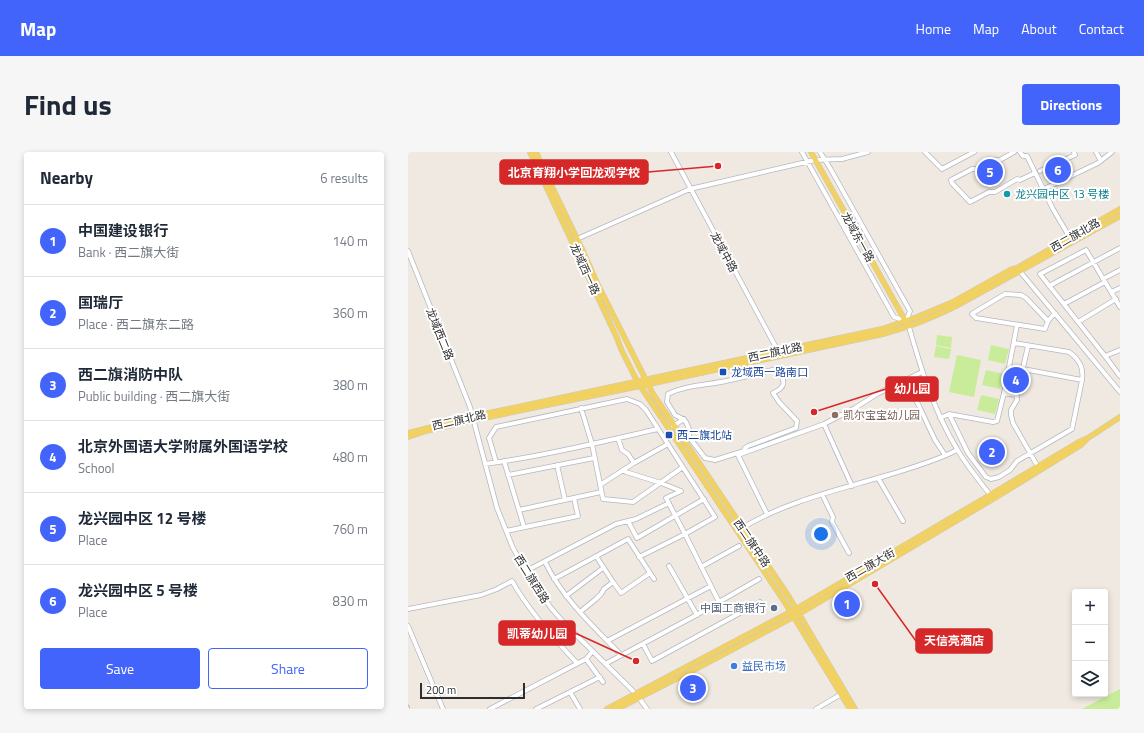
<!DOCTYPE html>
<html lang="en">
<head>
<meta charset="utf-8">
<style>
	:root { --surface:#fff; --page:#f6f6f7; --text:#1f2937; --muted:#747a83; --line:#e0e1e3; --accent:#4264fb }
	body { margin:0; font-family:"Titillium Web","Noto Sans SC",sans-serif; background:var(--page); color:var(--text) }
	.controls { position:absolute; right:12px; bottom:12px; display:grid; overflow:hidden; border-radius:4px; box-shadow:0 2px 6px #0003 }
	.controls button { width:36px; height:36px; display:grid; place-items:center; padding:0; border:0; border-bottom:1px solid var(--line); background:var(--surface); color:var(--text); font:20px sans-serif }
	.scale { position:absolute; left:12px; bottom:10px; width:105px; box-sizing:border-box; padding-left:4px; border:2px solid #2e2e2e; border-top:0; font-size:11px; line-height:14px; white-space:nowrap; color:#2e2e2e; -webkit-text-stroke:3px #fff; paint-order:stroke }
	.you { position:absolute; left:413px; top:382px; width:14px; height:14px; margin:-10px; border:3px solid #fff; border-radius:50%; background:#1a73e8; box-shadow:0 0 0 6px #1a73e833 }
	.badge { display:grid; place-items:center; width:26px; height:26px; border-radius:50%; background:var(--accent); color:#fff; font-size:13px; font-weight:700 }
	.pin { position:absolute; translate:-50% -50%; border:2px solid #fff; box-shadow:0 1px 4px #0006 }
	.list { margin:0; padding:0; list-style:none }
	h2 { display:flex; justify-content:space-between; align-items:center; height:52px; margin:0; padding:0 16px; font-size:17px }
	h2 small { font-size:13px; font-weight:400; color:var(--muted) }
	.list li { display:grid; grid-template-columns:26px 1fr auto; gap:12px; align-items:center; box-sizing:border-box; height:72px; padding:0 16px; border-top:1px solid var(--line) }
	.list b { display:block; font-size:15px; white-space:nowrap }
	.list p { margin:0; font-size:13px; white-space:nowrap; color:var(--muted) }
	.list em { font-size:13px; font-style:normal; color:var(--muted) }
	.actions { display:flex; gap:8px; padding:12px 16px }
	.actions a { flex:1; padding:9px 0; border:1px solid var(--accent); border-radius:4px; text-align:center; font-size:14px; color:var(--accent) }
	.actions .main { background:var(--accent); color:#fff }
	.icon { flex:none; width:22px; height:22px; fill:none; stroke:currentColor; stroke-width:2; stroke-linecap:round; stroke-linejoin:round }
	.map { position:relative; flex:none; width:712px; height:557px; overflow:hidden; border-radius:4px }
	header { display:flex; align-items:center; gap:24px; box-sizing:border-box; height:56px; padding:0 20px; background:var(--accent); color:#fff }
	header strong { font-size:19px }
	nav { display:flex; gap:22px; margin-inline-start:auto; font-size:14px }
	.intro { display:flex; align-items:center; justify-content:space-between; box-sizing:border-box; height:96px; padding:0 24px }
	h1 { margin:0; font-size:28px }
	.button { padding:10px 18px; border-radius:4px; background:var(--accent); color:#fff; font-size:14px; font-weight:700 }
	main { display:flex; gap:24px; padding:0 24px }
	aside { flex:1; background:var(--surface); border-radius:4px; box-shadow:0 2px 6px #0003 }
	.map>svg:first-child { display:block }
	.pitch { fill:#c9ec9a }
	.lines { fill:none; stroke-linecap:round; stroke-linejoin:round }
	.minor-casing { stroke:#b4b7c1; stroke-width:5.5 }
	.major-casing { stroke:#c9c9c9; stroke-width:6 }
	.minor { stroke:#fff; stroke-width:4 }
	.major { stroke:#f2d163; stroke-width:5 }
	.rail-casing { stroke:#a3a6b8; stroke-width:2.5 }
	.rail { stroke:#fff; stroke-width:1; stroke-dasharray:3; stroke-linecap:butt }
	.culture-dot { fill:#0f9aa8; stroke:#fff; stroke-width:1.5 }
	.transit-dot { fill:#1a4fb4; stroke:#fff; stroke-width:1.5 }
	.education-dot { fill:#8d6e63; stroke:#fff; stroke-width:1.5 }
	.service-dot { fill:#5c6f8a; stroke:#fff; stroke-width:1.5 }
	.shop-dot { fill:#3f7fe0; stroke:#fff; stroke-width:1.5 }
	.labels { text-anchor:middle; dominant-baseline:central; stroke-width:4; stroke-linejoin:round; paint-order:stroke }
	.culture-label { font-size:11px; fill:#0d838f; stroke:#fff; text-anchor:start }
	.street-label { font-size:11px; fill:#2e2e2e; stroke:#fff }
	.transit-label { font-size:11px; fill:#164399; stroke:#fff; text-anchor:start }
	.education-label { font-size:11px; fill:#785e54; stroke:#fff; text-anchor:start }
	.service-label { font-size:11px; fill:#4e5e75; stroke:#fff; text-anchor:end }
	.shop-label { font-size:11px; fill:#366cbe; stroke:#fff; text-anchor:start }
	.leader { fill:none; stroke:#d62828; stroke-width:1.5 }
	.callout-dot { fill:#d62828; stroke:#fff; stroke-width:1.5 }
	.callout { fill:#d62828; stroke:#d62828; stroke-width:1.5 }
	.callout-label { font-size:12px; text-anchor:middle; font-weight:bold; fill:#fff }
</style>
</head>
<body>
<header>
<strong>Map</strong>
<nav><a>Home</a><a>Map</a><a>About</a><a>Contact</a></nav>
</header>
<div class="intro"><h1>Find us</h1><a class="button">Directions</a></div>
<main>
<aside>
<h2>Nearby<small>6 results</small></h2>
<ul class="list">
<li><span class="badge">1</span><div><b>中国建设银行</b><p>Bank · 西二旗大街</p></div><em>140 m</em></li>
<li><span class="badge">2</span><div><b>国瑞厅</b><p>Place · 西二旗东二路</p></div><em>360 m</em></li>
<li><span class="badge">3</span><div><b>西二旗消防中队</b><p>Public building · 西二旗大街</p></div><em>380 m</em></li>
<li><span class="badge">4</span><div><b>北京外国语大学附属外国语学校</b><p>School</p></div><em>480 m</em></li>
<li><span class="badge">5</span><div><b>龙兴园中区 12 号楼</b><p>Place</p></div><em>760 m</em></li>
<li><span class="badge">6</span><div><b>龙兴园中区 5 号楼</b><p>Place</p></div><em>830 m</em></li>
</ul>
<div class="actions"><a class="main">Save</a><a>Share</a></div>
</aside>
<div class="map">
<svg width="712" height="557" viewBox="0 0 712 557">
	<rect width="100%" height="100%" fill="#efe9e1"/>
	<!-- pitch -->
	<path class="pitch" d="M529,183L544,185L543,196L528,193Z
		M583,193L601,197L597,212L580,208Z
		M528,194L543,197L541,207L526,205Z
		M549,203L573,208L566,245L541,240Z
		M578,218L596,222L592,237L574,233Z
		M573,243L591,247L587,262L569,258Z
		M712,537V557H674Z"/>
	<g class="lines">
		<defs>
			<path id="minor" d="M263,0L370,199
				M394,0L486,165L498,169L502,159L422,16L412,0
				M517,0L534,17L566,0
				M606,0L592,8H587L570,17H564L543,28L544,31L562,50L581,40H587L609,27L612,28L627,21
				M612,0L615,4H619L645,57L662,86
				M688,0L693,9
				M632,19L667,3L666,0
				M636,37L690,11L704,0
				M169,87L282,37L407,8L434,7L460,0
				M0,99L62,255L89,356L105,396L118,419L143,456L158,473L224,538L231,546L239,557
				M610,117L712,240
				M695,127L712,118
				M641,134L712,96
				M703,140L712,136
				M656,152L697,130
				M712,155L678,98L632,122L697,204L712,198
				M640,169L618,146L613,143L597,142L565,161L564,162L568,166L637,177L640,169L647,161
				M670,170L708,147
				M501,175C513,217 526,259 549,297C558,313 571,328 583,344
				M606,191L661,200C671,207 676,215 674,228L615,217
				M620,194L613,224L608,236L609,248L603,258V263L605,271L630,315
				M697,204L712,224
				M370,217L372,218C377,231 378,235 365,241L371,250L389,269L388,276L340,294L337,296L336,299L307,308L297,306L281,285V277L278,270L273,266L267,263L259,250L260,242C278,233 299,233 318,229C335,226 352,220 370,217Z
				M600,221L613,224
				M497,227L511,254L527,288L537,303
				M596,241L608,243
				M173,256L184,292L195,347L225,350L275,315
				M541,262L560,301L578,325L583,327L591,325L602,318L609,309L664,277L674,228
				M532,266L541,262L585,270L589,269L596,241L609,173
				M416,272L444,334
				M265,274L276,267
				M210,286L214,298L220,302L226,311
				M96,309L116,375
				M88,310L81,286L88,275L219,247L232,252L238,258L307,365L277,382L311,450
				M77,312C135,304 193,290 250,277
				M149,313L157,348
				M216,318L218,320L253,331L273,339
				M100,323L186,306
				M470,326L495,369
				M192,333L226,311L260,292
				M414,342L425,365L424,370L441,401
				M111,358L193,340
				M359,362L330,303L416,272L447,256L469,242L514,220
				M220,369L229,386L296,347
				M334,376C379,349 430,338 480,323C503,316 528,309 549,298
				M98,379L170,364L166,346
				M188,404L205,430
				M231,405L277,382L258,346L273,339
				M137,410C155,447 185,474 213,503
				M261,414L289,463
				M293,415L331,394
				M118,419L208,372L228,367L261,351
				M146,427L220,387L246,427
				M158,444L195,416
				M0,457L73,443L89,437L104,429C121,459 145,486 169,511
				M172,460L188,447L193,442L196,437L205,430L213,441L242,421
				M0,474L35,557
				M199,489L303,434
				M235,492L244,509L352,450
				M178,507L195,530
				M197,512L283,466L351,427
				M162,540L172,557
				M82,557L178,507L185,499
				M128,557L192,525
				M408,557L435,541"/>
			<path id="major" d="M122,0L209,186L213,197L229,229L376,449L442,557
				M128,0L135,16L174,97L189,131L245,242L381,445L447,557
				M403,0L499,172
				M0,281L67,264L474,177L509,165L545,150L602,118L609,116L712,57
				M0,285L18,279L66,268L232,234L475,182C501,175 524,166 548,154L712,64
				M199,557L388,457L582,343L671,290L680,286L712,265
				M209,557L297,512L391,462L585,347L673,293L678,288"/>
		</defs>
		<!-- minor casing -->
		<use href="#minor" class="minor-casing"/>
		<!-- major casing -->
		<use href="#major" class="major-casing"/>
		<!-- minor -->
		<use href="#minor" class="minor"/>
		<!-- major -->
		<use href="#major" class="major"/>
		<defs>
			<path id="rail" d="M0,554L1,557"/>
		</defs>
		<!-- rail casing -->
		<use href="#rail" class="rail-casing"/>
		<!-- rail -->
		<use href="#rail" class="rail"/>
	</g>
	<!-- markers -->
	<circle class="culture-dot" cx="599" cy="42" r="4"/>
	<g class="transit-dot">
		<rect x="311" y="216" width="8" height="8" rx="2"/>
		<rect x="257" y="279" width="8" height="8" rx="2"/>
	</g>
	<circle class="education-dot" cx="427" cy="263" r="4"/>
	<circle class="service-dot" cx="366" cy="456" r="4"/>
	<circle class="shop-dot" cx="326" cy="514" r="4"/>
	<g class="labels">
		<!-- culture labels -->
		<g class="culture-label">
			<text x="607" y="42">龙兴园中区 13 号楼</text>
		</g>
		<!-- street labels -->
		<g class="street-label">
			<text transform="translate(667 83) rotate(-30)">西二旗北路</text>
			<text transform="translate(450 85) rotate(61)">龙域东一路</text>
			<text transform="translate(316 100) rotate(62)">龙域中路</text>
			<text transform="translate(177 117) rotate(65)">龙域西一路</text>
			<text transform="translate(32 182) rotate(68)">龙域西二路</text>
			<text transform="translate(367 200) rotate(-12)">西二旗北路</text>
			<text transform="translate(51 268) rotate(-13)">西二旗北路</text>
			<text transform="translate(344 391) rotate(56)">西二旗中路</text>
			<text transform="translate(462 413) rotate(-30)">西二旗大街</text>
			<text transform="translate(124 427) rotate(58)">西二旗西路</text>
		</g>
		<!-- transit labels -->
		<g class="transit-label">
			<text x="323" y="220">龙域西一路南口</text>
			<text x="269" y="283">西二旗北站</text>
		</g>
		<!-- education labels -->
		<g class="education-label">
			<text x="435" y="263">凯尔宝宝幼儿园</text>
		</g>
		<!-- service labels -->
		<g class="service-label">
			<text x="358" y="456">中国工商银行</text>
		</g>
		<!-- shop labels -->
		<g class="shop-label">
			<text x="334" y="514">益民市场</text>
		</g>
	</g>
	<!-- callouts -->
	<path class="leader" d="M310 14L240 20M406 260L478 237M228 509L167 481M467 432L508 489"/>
	<g class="callout-dot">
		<circle cx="310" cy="14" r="4"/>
		<circle cx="406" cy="260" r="4"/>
		<circle cx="228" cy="509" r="4"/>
		<circle cx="467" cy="432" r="4"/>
	</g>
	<g class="callout">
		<rect x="92" y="8" width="148" height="24" rx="4"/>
		<rect x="478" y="225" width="52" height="24" rx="4"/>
		<rect x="91" y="469" width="76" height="24" rx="4"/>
		<rect x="508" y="477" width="76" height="24" rx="4"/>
	</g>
	<g class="callout-label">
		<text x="166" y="25">北京育翔小学回龙观学校</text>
		<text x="504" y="241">幼儿园</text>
		<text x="129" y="486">凯蒂幼儿园</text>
		<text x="546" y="493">天信亮酒店</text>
	</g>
</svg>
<div class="controls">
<button>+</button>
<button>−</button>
<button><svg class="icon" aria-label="layers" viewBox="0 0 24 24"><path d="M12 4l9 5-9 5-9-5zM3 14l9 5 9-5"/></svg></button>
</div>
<div class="scale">200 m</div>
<div class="you"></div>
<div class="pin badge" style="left:439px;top:452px">1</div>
<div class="pin badge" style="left:584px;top:300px">2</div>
<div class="pin badge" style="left:285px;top:536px">3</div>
<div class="pin badge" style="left:608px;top:228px">4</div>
<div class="pin badge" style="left:582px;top:20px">5</div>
<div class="pin badge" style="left:650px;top:18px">6</div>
</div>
</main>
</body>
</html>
